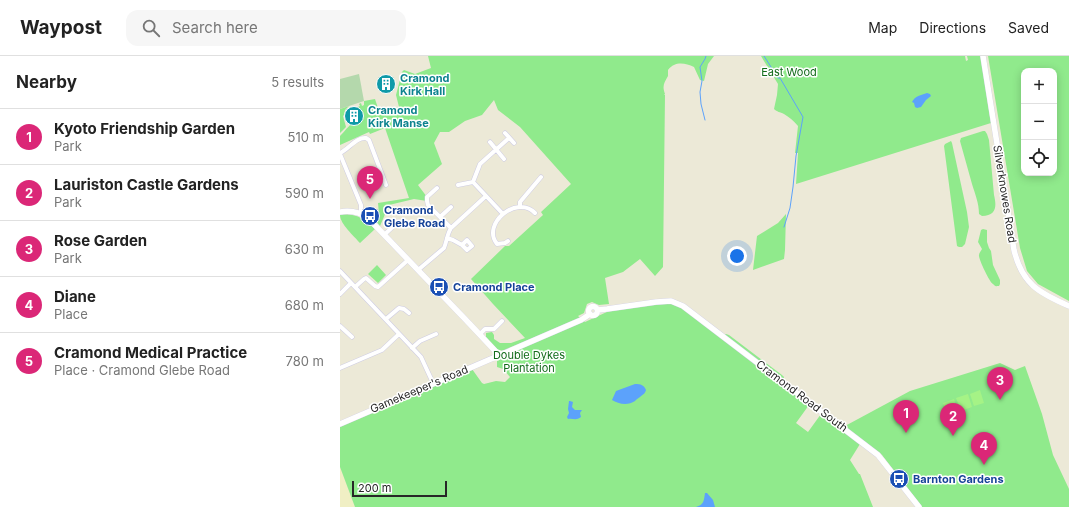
<!DOCTYPE html>
<html lang="en">
<head>
<meta charset="utf-8">
<style>
	:root { --surface:#fff; --page:#f6f6f6; --text:#222; --muted:#767676; --line:#e0e0e0; --accent:#db2777 }
	body { margin:0; font-family:Inter,sans-serif; background:var(--page); color:var(--text) }
	.controls { position:absolute; right:12px; top:12px; display:grid; overflow:hidden; border-radius:8px; box-shadow:0 2px 10px #0003 }
	.controls button { width:36px; height:36px; display:grid; place-items:center; padding:0; border:0; border-bottom:1px solid var(--line); background:var(--surface); color:var(--text); font:20px sans-serif }
	.scale { position:absolute; left:12px; bottom:10px; width:95px; box-sizing:border-box; padding-left:4px; border:2px solid #272727; border-top:0; font-size:11px; line-height:14px; white-space:nowrap; color:#272727; -webkit-text-stroke:3px #fff; paint-order:stroke }
	.you { position:absolute; left:397px; top:200px; width:14px; height:14px; margin:-10px; border:3px solid #fff; border-radius:50%; background:#1a73e8; box-shadow:0 0 0 6px #1a73e833 }
	.badge { display:grid; place-items:center; width:26px; height:26px; border-radius:50%; background:var(--accent); color:#fff; font-size:13px; font-weight:700 }
	.pin { position:absolute; translate:-50% -33px; filter:drop-shadow(0 1px 2px #0008) }
	.pin::after { content:''; position:absolute; top:21px; width:14px; height:12px; background:inherit; clip-path:polygon(0 0,100% 0,50% 100%) }
	.list { margin:0; padding:0; list-style:none }
	h2 { display:flex; justify-content:space-between; align-items:center; height:52px; margin:0; padding:0 16px; font-size:17px }
	h2 small { font-size:13px; font-weight:400; color:var(--muted) }
	.list li { display:grid; grid-template-columns:26px 1fr auto; gap:12px; align-items:center; box-sizing:border-box; height:56px; padding:0 16px; border-top:1px solid var(--line) }
	.list b { display:block; font-size:15px; white-space:nowrap }
	.list p { margin:0; font-size:13px; white-space:nowrap; color:var(--muted) }
	.list em { font-size:13px; font-style:normal; color:var(--muted) }
	.icon { flex:none; width:22px; height:22px; fill:none; stroke:currentColor; stroke-width:2; stroke-linecap:round; stroke-linejoin:round }
	.map { position:relative; flex:none; width:729px; height:451px; overflow:hidden }
	header { display:flex; align-items:center; gap:24px; box-sizing:border-box; height:56px; padding:0 20px; background:var(--surface); border-bottom:1px solid var(--line) }
	header strong { font-size:19px }
	nav { display:flex; gap:22px; margin-inline-start:auto; font-size:14px }
	.search { width:280px; height:36px; background:var(--page); display:flex; align-items:center; gap:10px; box-sizing:border-box; padding:0 14px; border-radius:12px; color:var(--muted); font-size:15px }
	main { display:flex }
	aside { flex:1; background:var(--surface) }
	.map>svg:first-child { display:block }
	.education { fill:#f0efc4 }
	.green { fill:#90ea8c; fill-rule:evenodd }
	.cemetery { fill:#b4d8ac }
	.pitch { fill:#a5f386 }
	.water { fill:#5ca2fb }
	.lines { fill:none; stroke-linecap:round; stroke-linejoin:round }
	.stream { stroke:#5ca2fb; stroke-width:1 }
	.street-casing { stroke:#cecce3; stroke-width:5 }
	.secondary-casing { stroke:#cecce3; stroke-width:6 }
	.street { stroke:#fff; stroke-width:4 }
	.secondary { stroke:#fff; stroke-width:5.5 }
	.labels { text-anchor:middle; dominant-baseline:central; stroke-width:3; stroke-linejoin:round; paint-order:stroke }
	.park-label { font-size:11px; fill:#116b19; stroke:#fff }
	.culture-label { font-size:11px; font-weight:bold; fill:#0d838f; stroke:#fff; text-anchor:start }
	.street-label { font-size:11px; fill:#272727; stroke:#fff }
	.transit-label { font-size:11px; font-weight:bold; fill:#164399; stroke:#fff; text-anchor:start }
</style>
</head>
<body>
<header>
<strong>Waypost</strong>
<div class="search"><svg class="icon" aria-label="search" viewBox="0 0 24 24"><circle cx="10" cy="10" r="6"/><path d="M15 15l6 6"/></svg>Search here</div>
<nav><a>Map</a><a>Directions</a><a>Saved</a></nav>
</header>
<main>
<aside>
<h2>Nearby<small>5 results</small></h2>
<ul class="list">
<li><span class="badge">1</span><div><b>Kyoto Friendship Garden</b><p>Park</p></div><em>510 m</em></li>
<li><span class="badge">2</span><div><b>Lauriston Castle Gardens</b><p>Park</p></div><em>590 m</em></li>
<li><span class="badge">3</span><div><b>Rose Garden</b><p>Park</p></div><em>630 m</em></li>
<li><span class="badge">4</span><div><b>Diane</b><p>Place</p></div><em>680 m</em></li>
<li><span class="badge">5</span><div><b>Cramond Medical Practice</b><p>Place · Cramond Glebe Road</p></div><em>780 m</em></li>
</ul>
</aside>
<div class="map">
<svg width="729" height="451" viewBox="0 0 729 451">
	<rect width="100%" height="100%" fill="#ece9d7"/>
	<!-- education -->
	<path class="education" d="M0,411L15,451H0Z"/>
	<!-- green -->
	<path class="green" d="M88,0H374L368,8L364,25L360,24L354,11C345,7 335,5 328,14V20C324,27 322,30 325,38L324,39H325L323,211L315,220L300,203L283,216L265,222L269,248L259,249L252,246L247,248L244,257L238,260L245,266L269,255L322,247H336L382,280L386,278L389,279L442,319L444,321V325L469,349L456,367L468,376L481,358L520,388L510,404L519,418H520L533,451H15L0,411V370L132,313L142,327L144,328L156,325L165,326L170,321L163,313L157,311V305L167,300L165,295L158,294L146,281V277L152,276L154,279V283L160,287H171L185,282L153,248L131,223L165,190H169L203,159L201,156L231,128L180,71L158,54L154,44L142,59L125,65L109,76H100L94,87L102,108L78,129L87,141V145L74,143L49,149L40,170L36,165L39,158L38,147L69,142L45,72L30,78L29,76L0,89V80C6,74 10,67 18,64L15,57L19,56L18,51L20,50L19,48L21,47L22,50L24,49V45L35,43L39,55L59,51L56,39L62,16L64,14L75,18L91,12Z
		M421,0H625L626,5L628,4L627,0H641L651,67L456,128L458,97H455L458,70C454,65 449,61 444,58C440,56 437,56 434,53L437,39L438,28Z
		M648,0H729V245L698,228L687,215L680,192ZM684,15H714V117H684Z
		M9,50L5,54L4,59L3,60L6,71L0,77V53Z
		M643,75H645L647,78L649,84L654,139C657,151 656,160 642,160L639,158C639,147 635,138 632,128C628,114 624,99 620,85L621,82Z
		M611,85L612,87L627,156L629,171L625,188L622,191H619L617,190L604,90L605,88Z
		M446,158L445,194L444,203L413,214L417,180L438,167Z
		M0,159C17,157 22,162 35,173L20,187C14,180 0,168 0,159Z
		M643,173L647,174V186L649,192L651,195L653,209L660,224V228L659,230C655,230 656,231 653,228C650,227 638,202 639,199C639,197 641,195 642,193L638,186L641,174Z
		M37,209L46,219L38,227L28,218Z
		M660,307L675,314L685,310L702,358L713,399L729,433V451H582L542,399L505,370L570,335Z"/>
	<!-- cemetery -->
	<path class="cemetery" d="M19,18L24,45L0,53V23Z"/>
	<!-- pitch -->
	<path class="pitch" d="M640,334L644,347L634,350L630,338Z
		M628,338L632,351L621,355L616,342Z
		M614,343L618,356L607,360L603,347Z"/>
	<!-- water -->
	<path class="water" d="M587,37L590,38L591,40L586,44L581,51L577,52L575,51L574,47L572,46C575,40 581,39 587,37Z
		M295,328C301,328 304,329 306,334C305,338 303,338 300,341C298,342 296,344 295,345C288,350 278,348 272,344L276,335Z
		M229,345H230L233,346L232,351L235,354H242L240,357L241,361C236,365 233,362 228,363L227,361L229,357L228,353Z
		M365,437H367L373,444L375,451H356C364,449 364,444 365,437Z"/>
	<g class="lines">
		<!-- stream -->
		<path class="stream" d="M424,0L438,22H440L463,61L456,100L453,131L450,152L444,171
			M365,64L361,48L360,36L362,25L360,11L365,3L366,0"/>
		<defs>
			<path id="street" d="M165,77L174,87
				M150,86L164,103
				M0,97C9,93 16,81 26,82L29,84L46,129
				M0,98L21,149V154L20,157
				M133,126L163,158
				M118,129L133,126L140,108L169,82
				M97,132L87,141V145L88,149L111,172
				M180,151V146L201,121
				M100,161L111,151
				M44,179L58,166
				M107,182L113,184L122,189
				M127,184L132,190L127,194L122,189Z
				M168,185L165,187L157,188C141,168 177,138 195,157
				M78,214L104,192C107,185 107,178 111,172L146,140
				M0,215L81,301L93,327
				M15,231L24,223L26,222L35,230L38,231L68,204
				M0,238L11,227
				M46,263L59,252L64,253L69,257
				M0,270L12,281
				M140,278L145,273H154L162,265
				M72,292L80,285L96,278
				M0,312L42,294L59,278"/>
			<path id="secondary" d="M643,0L674,194C682,228 699,237 729,250
				M0,156C11,154 20,156 29,163L126,264L159,299
				M248.5 255a4.5 4.5 0 1 1 9 0a4.5 4.5 0 1 1-9 0Z
				M258,254L267,253L316,246L331,245L343,250L538,399L579,451
				M0,368L241,264L250,258"/>
		</defs>
		<!-- street casing -->
		<use href="#street" class="street-casing"/>
		<!-- secondary casing -->
		<use href="#secondary" class="secondary-casing"/>
		<!-- street -->
		<use href="#street" class="street"/>
		<!-- secondary -->
		<use href="#secondary" class="secondary"/>
	</g>
	<!-- icons -->
	<defs>
		<symbol id="building-disc" viewBox="-11 -11 22 22"><circle r="9.5" fill="#0f9aa8" stroke="#fff"/><path d="M-4-6H4V6H1V3H-1V6H-4ZM-2.5-4.3h1.7v1.8h-1.7ZM.8-4.3h1.7v1.8H.8ZM-2.5-1h1.7V.8h-1.7ZM.8-1h1.7V.8H.8Z" fill="#fff"/></symbol>
		<symbol id="bus-disc" viewBox="-11 -11 22 22"><circle r="9.5" fill="#1a4fb4" stroke="#fff"/><path d="M-5-6H5V4H4V6H2V4H-2V6H-4V4H-5ZM-3.5-4V0h7V-4ZM-3.5 1.2v1.5H-2V1.2ZM2 1.2v1.5H3.5V1.2Z" fill="#fff"/></symbol>
	</defs>
	<g fill-rule="evenodd">
		<use href="#building-disc" x="35" y="17" width="22" height="22"/>
		<use href="#building-disc" x="3" y="49" width="22" height="22"/>
		<use href="#bus-disc" x="19" y="149" width="22" height="22"/>
		<use href="#bus-disc" x="88" y="220" width="22" height="22"/>
		<use href="#bus-disc" x="548" y="412" width="22" height="22"/>
	</g>
	<g class="labels">
		<!-- park labels -->
		<g class="park-label">
			<text x="449" y="16">East Wood</text>
			<text x="189" y="299">Double Dykes<tspan x="189" dy="13">Plantation</tspan></text>
		</g>
		<!-- culture labels -->
		<g class="culture-label">
			<text x="60" y="22">Cramond<tspan x="60" dy="13">Kirk Hall</tspan></text>
			<text x="28" y="54">Cramond<tspan x="28" dy="13">Kirk Manse</tspan></text>
		</g>
		<!-- street labels -->
		<g class="street-label">
			<text transform="translate(665 138) rotate(81)">Silverknowes Road</text>
			<text transform="translate(79 333) rotate(-23)">Gamekeeper's Road</text>
			<text transform="translate(462 340) rotate(37)">Cramond Road South</text>
		</g>
		<!-- transit labels -->
		<g class="transit-label">
			<text x="44" y="154">Cramond<tspan x="44" dy="13">Glebe Road</tspan></text>
			<text x="113" y="231">Cramond Place</text>
			<text x="573" y="423">Barnton Gardens</text>
		</g>
	</g>
</svg>
<div class="controls">
<button>+</button>
<button>−</button>
<button><svg class="icon" aria-label="locate" viewBox="0 0 24 24"><circle cx="12" cy="12" r="6"/><path d="M12 2v4M12 18v4M2 12h4M18 12h4"/></svg></button>
</div>
<div class="scale">200 m</div>
<div class="you"></div>
<div class="pin badge" style="left:566px;top:377px">1</div>
<div class="pin badge" style="left:613px;top:380px">2</div>
<div class="pin badge" style="left:660px;top:344px">3</div>
<div class="pin badge" style="left:644px;top:409px">4</div>
<div class="pin badge" style="left:30px;top:143px">5</div>
</div>
</main>
</body>
</html>
